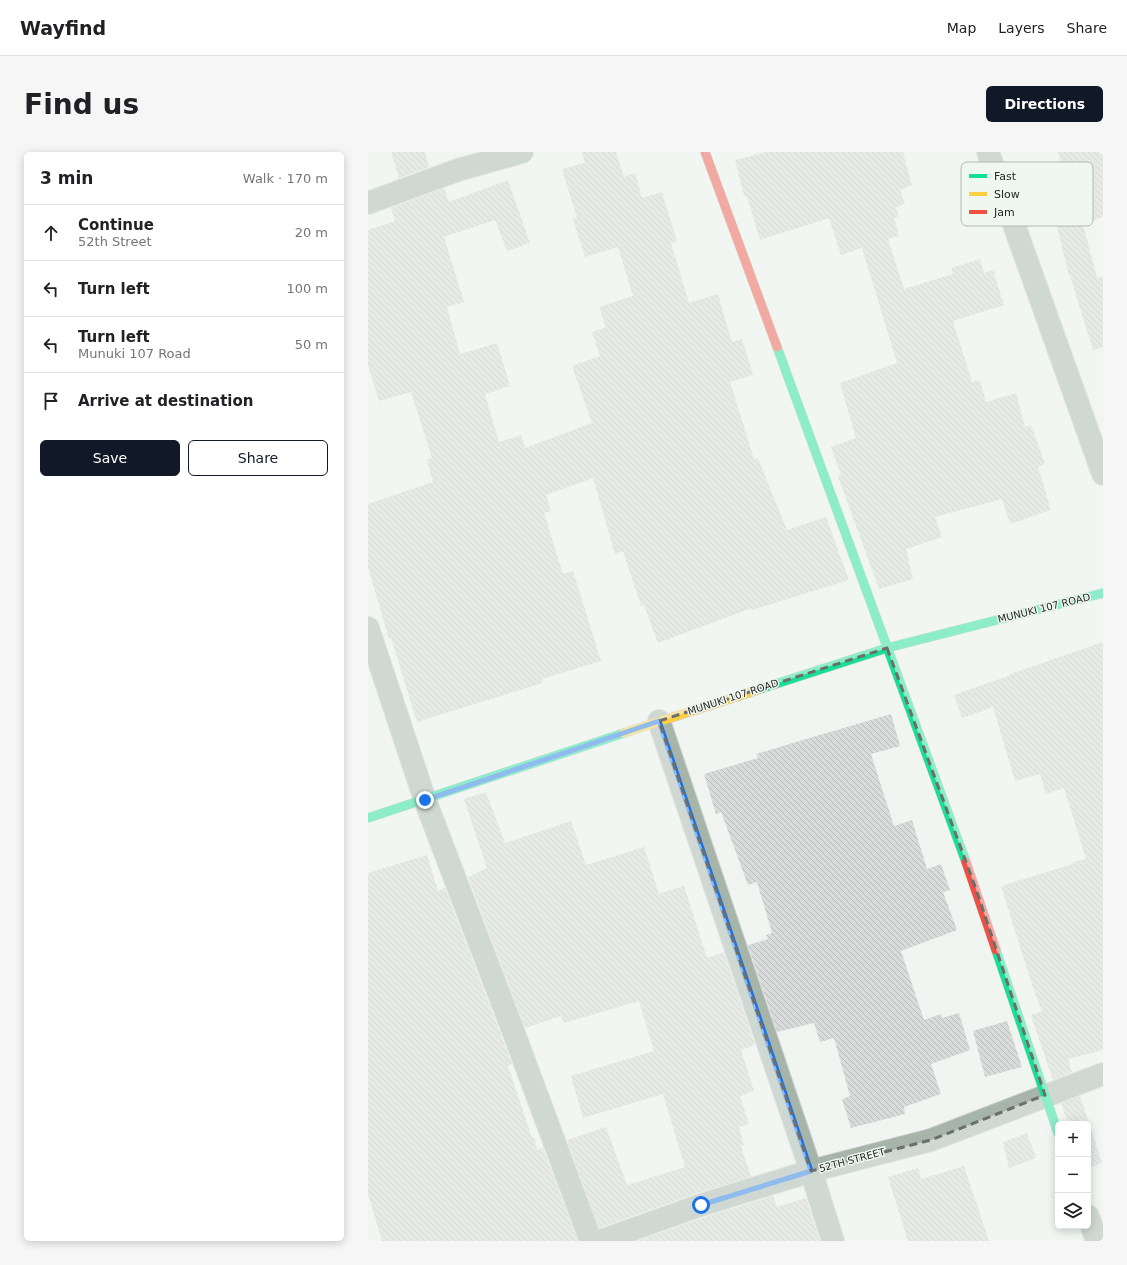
<!DOCTYPE html>
<html lang="en">
<head>
<meta charset="utf-8">
<style>
	:root { --surface:#fff; --page:#f6f6f6; --text:#202124; --muted:#757577; --line:#e0e0e0; --accent:#111827 }
	body { margin:0; font-family:"DejaVu Sans",sans-serif; background:var(--page); color:var(--text) }
	.controls { position:absolute; right:12px; bottom:12px; display:grid; overflow:hidden; border-radius:6px; box-shadow:0 2px 10px #0003 }
	.controls button { width:36px; height:36px; display:grid; place-items:center; padding:0; border:0; border-bottom:1px solid var(--line); background:var(--surface); color:var(--text); font:20px sans-serif }
	.stop { position:absolute; width:12px; height:12px; margin:-9px; border:3px solid #1a73e8; border-radius:50%; background:#fff }
	.stop.end { background:#1a73e8; border-color:#fff; box-shadow:0 1px 4px #0008 }
	.list { margin:0; padding:0; list-style:none }
	h2 { display:flex; justify-content:space-between; align-items:center; height:52px; margin:0; padding:0 16px; font-size:17px }
	h2 small { font-size:13px; font-weight:400; color:var(--muted) }
	.list li { display:grid; grid-template-columns:26px 1fr auto; gap:12px; align-items:center; box-sizing:border-box; height:56px; padding:0 16px; border-top:1px solid var(--line) }
	.list b { display:block; font-size:15px; white-space:nowrap }
	.list p { margin:0; font-size:13px; white-space:nowrap; color:var(--muted) }
	.list em { font-size:13px; font-style:normal; color:var(--muted) }
	.actions { display:flex; gap:8px; padding:12px 16px }
	.actions a { flex:1; padding:9px 0; border:1px solid var(--accent); border-radius:6px; text-align:center; font-size:14px; color:var(--accent) }
	.actions .main { background:var(--accent); color:#fff }
	.icon { flex:none; width:22px; height:22px; fill:none; stroke:currentColor; stroke-width:2; stroke-linecap:round; stroke-linejoin:round }
	.map { position:relative; flex:none; width:735px; height:1089px; overflow:hidden; border-radius:6px }
	header { display:flex; align-items:center; gap:24px; box-sizing:border-box; height:56px; padding:0 20px; background:var(--surface); border-bottom:1px solid var(--line) }
	header strong { font-size:19px }
	nav { display:flex; gap:22px; margin-inline-start:auto; font-size:14px }
	.intro { display:flex; align-items:center; justify-content:space-between; box-sizing:border-box; height:96px; padding:0 24px }
	h1 { margin:0; font-size:28px }
	.button { padding:10px 18px; border-radius:6px; background:var(--accent); color:#fff; font-size:14px; font-weight:700 }
	main { display:flex; gap:24px; padding:0 24px }
	aside { flex:1; background:var(--surface); border-radius:6px; box-shadow:0 2px 10px #0003 }
	.map>svg:first-child { display:block }
	.building { fill:url(#building-back-hatch) }
	.lines { fill:none; stroke-linecap:round; stroke-linejoin:round }
	.street-casing { stroke:#cdcfcd; stroke-width:24 }
	.fast-casing { stroke:#cdcfcd; stroke-width:10 }
	.slow-casing { stroke:#cdcfcd; stroke-width:10 }
	.jam-casing { stroke:#cdcfcd; stroke-width:10 }
	.street { stroke:#a6b4aa; stroke-width:22 }
	.fast { stroke:#16e098; stroke-width:9 }
	.slow { stroke:#ffcf43; stroke-width:9 }
	.jam { stroke:#f24e42; stroke-width:9 }
	.route { stroke:#1a73e8; stroke-width:5 }
	.marked { fill:none; stroke:#6c6f6d; stroke-width:3; stroke-dasharray:8 5; stroke-linejoin:round }
	.labels { text-anchor:middle; dominant-baseline:central; stroke-width:3; stroke-linejoin:round; paint-order:stroke }
	.street-label { font-size:10px; fill:#252725; stroke:#eff7f1 }
	.key { fill:#eff7f1; stroke:#b2b9b4; stroke-width:1 }
	.key-label { font-size:11px; fill:#252725 }
</style>
</head>
<body>
<header>
<strong>Wayfind</strong>
<nav><a>Map</a><a>Layers</a><a>Share</a></nav>
</header>
<div class="intro"><h1>Find us</h1><a class="button">Directions</a></div>
<main>
<aside>
<h2>3 min<small>Walk · 170 m</small></h2>
<ul class="list">
<li><svg class="icon" aria-label="ahead" viewBox="0 0 24 24"><path d="M12 20V5M6 11l6-6 6 6"/></svg><div><b>Continue</b><p>52th Street</p></div><em>20 m</em></li>
<li><svg class="icon" aria-label="left" viewBox="0 0 24 24"><path d="M17 20v-9H6M10 6l-5 5 5 5"/></svg><div><b>Turn left</b></div><em>100 m</em></li>
<li><svg class="icon" aria-label="left" viewBox="0 0 24 24"><path d="M17 20v-9H6M10 6l-5 5 5 5"/></svg><div><b>Turn left</b><p>Munuki 107 Road</p></div><em>50 m</em></li>
<li><svg class="icon" aria-label="arrive" viewBox="0 0 24 24"><path d="M6 21V4h12l-3 4 3 4H6"/></svg><div><b>Arrive at destination</b></div></li>
</ul>
<div class="actions"><a class="main">Save</a><a>Share</a></div>
</aside>
<div class="map">
<svg width="735" height="1089" viewBox="0 0 735 1089">
	<defs>
		<pattern id="building-back-hatch" width="6" height="6" patternUnits="userSpaceOnUse"><rect width="6" height="6" fill="#d8dbd9"/><path d="M-1 5l2 2M0 0l6 6M5-1l2 2" fill="none" stroke="#b9bcba"/></pattern>
	</defs>
	<rect width="100%" height="100%" fill="#f1f5f2"/>
	<!-- building -->
	<path class="building" d="M23,0H57L61,15L31,26Z
		M214,0H248L256,25L267,21L274,46L294,40L309,89L303,91L321,151L350,142L364,190L374,187L385,223L362,230L386,307L390,306L419,378L458,365L481,428L384,458V456L290,491L276,453L273,454L255,399L247,402L225,326L178,343L183,359L176,361L195,422L205,419L233,509L174,527L175,531L49,570L23,486L21,487L0,415V352L65,330L59,308L64,306L43,240L11,249L0,213V78L27,69L23,56L76,36L81,50L140,28L162,91L139,99L127,68L76,85L96,150L79,155L92,202L129,191L142,234L117,242L131,290L153,283L157,296L224,271L204,214L232,204L224,180L238,175L231,155L265,144L250,95L217,105L205,67L209,66L194,17L217,11Z
		M398,0H535L544,33L532,38L537,52L528,55L531,65L526,66L531,84L520,87L536,137L585,122L583,116L612,107L616,121L625,118L636,153L585,169L604,230L612,228L618,250L648,241L657,275L663,273L677,312L670,315L683,358L642,372L634,347L567,365L574,385L538,397L545,427L511,437L470,324L473,323L463,295L488,286L472,231L529,211L494,96L473,103L461,66L392,88L379,44H376L367,8Z
		M690,0H735V65L715,72L729,126L735,124V195L725,198L702,124H701L685,58L705,53Z
		M735,490V898L700,907L704,920L685,928L663,863L674,859L665,836L633,734L705,712V710L718,707L696,636L678,642L672,622L647,629L625,555L594,566L586,543L643,523L642,522Z
		M523,562L532,594L503,602L526,674L544,668L559,717L573,712L582,738L575,740L589,778L533,799L556,868L573,862L574,866L591,861L602,898L563,912L573,942L536,955L537,962L483,976L474,947L482,944L466,886L452,890L446,871L409,880L380,793L400,787L398,783L404,781L389,730L380,733L353,660L348,662L336,622L390,606L388,602L428,590Z
		M118,640L137,691L203,669L218,713L276,695L291,742L316,734L339,806L356,800L387,893L373,898L386,939L372,944L381,972L371,975L376,993L373,994L383,1025L329,1041L231,1076L199,988L238,975L259,1033L317,1015L295,942L215,966L203,924L286,899L271,849L196,871L193,864L157,876L100,725L119,716L96,647Z
		M59,703L70,739L77,736L144,912L140,914L164,986L166,985L169,998L175,996L210,1089H14L0,1042V721Z
		M639,869L654,915L617,925L605,879Z
		M712,944L734,1011L720,1016V972H700L693,951Z
		M659,981L668,1006L641,1016L635,990Z
		M596,1014L621,1089H540L520,1025L550,1016L553,1027Z
		M405,1044L409,1055L438,1046L452,1089H269L337,1065Z"/>
	<g class="lines">
		<defs>
			<path id="street" d="M620,0L735,322
				M0,51L90,18L154,0
				M0,476L57,648L147,884L223,1089
				M291,569L443,1019L465,1089
				M720,1064L729,1089
				M232,1089L333,1053L443,1019L563,988L735,922"/>
			<path id="fast" d="M409,195L598,710
				M392,537L519,496L735,441
				M0,666L256,581
				M628,798L690,981"/>
			<path id="slow" d="M256,581L392,537"/>
			<path id="jam" d="M337,0L409,195
				M598,710L628,798"/>
		</defs>
		<!-- street casing -->
		<use href="#street" class="street-casing"/>
		<!-- fast casing -->
		<use href="#fast" class="fast-casing"/>
		<!-- slow casing -->
		<use href="#slow" class="slow-casing"/>
		<!-- jam casing -->
		<use href="#jam" class="jam-casing"/>
		<!-- street -->
		<use href="#street" class="street"/>
		<!-- fast -->
		<use href="#fast" class="fast"/>
		<!-- slow -->
		<use href="#slow" class="slow"/>
		<!-- jam -->
		<use href="#jam" class="jam"/>
	</g>
	<g class="lines">
		<!-- route -->
		<path class="route" d="M57,648L291,569L443,1019L333,1053"/>
	</g>
	<!-- marked area -->
	<path d="M0 0H735V1089H0ZM519,496L608,737L677,943L563,988L443,1019L291,569Z" fill="#f1f5f2" fill-opacity=".55" fill-rule="evenodd"/>
	<path class="marked" d="M519,496L608,737L677,943L563,988L443,1019L291,569Z"/>
	<g class="labels">
		<!-- street labels -->
		<g class="street-label">
			<text transform="translate(676 456) rotate(-14)">MUNUKI 107 ROAD</text>
			<text transform="translate(365 545) rotate(-18)">MUNUKI 107 ROAD</text>
			<text transform="translate(484 1008) rotate(-15)">52TH STREET</text>
		</g>
	</g>
	<!-- legend -->
	<rect x="593" y="10" width="132" height="64" rx="6" class="key"/>
	<rect x="601" y="22" width="18" height="4" fill="#16e098"/>
	<rect x="601" y="40" width="18" height="4" fill="#ffcf43"/>
	<rect x="601" y="58" width="18" height="4" fill="#f24e42"/>
	<g class="key-label">
		<text x="626" y="28">Fast</text>
		<text x="626" y="46">Slow</text>
		<text x="626" y="64">Jam</text>
	</g>
</svg>
<div class="controls">
<button>+</button>
<button>−</button>
<button><svg class="icon" aria-label="layers" viewBox="0 0 24 24"><path d="M12 4l9 5-9 5-9-5zM3 14l9 5 9-5"/></svg></button>
</div>
<div class="stop" style="left:333px;top:1053px"></div>
<div class="stop end" style="left:57px;top:648px"></div>
</div>
</main>
</body>
</html>
